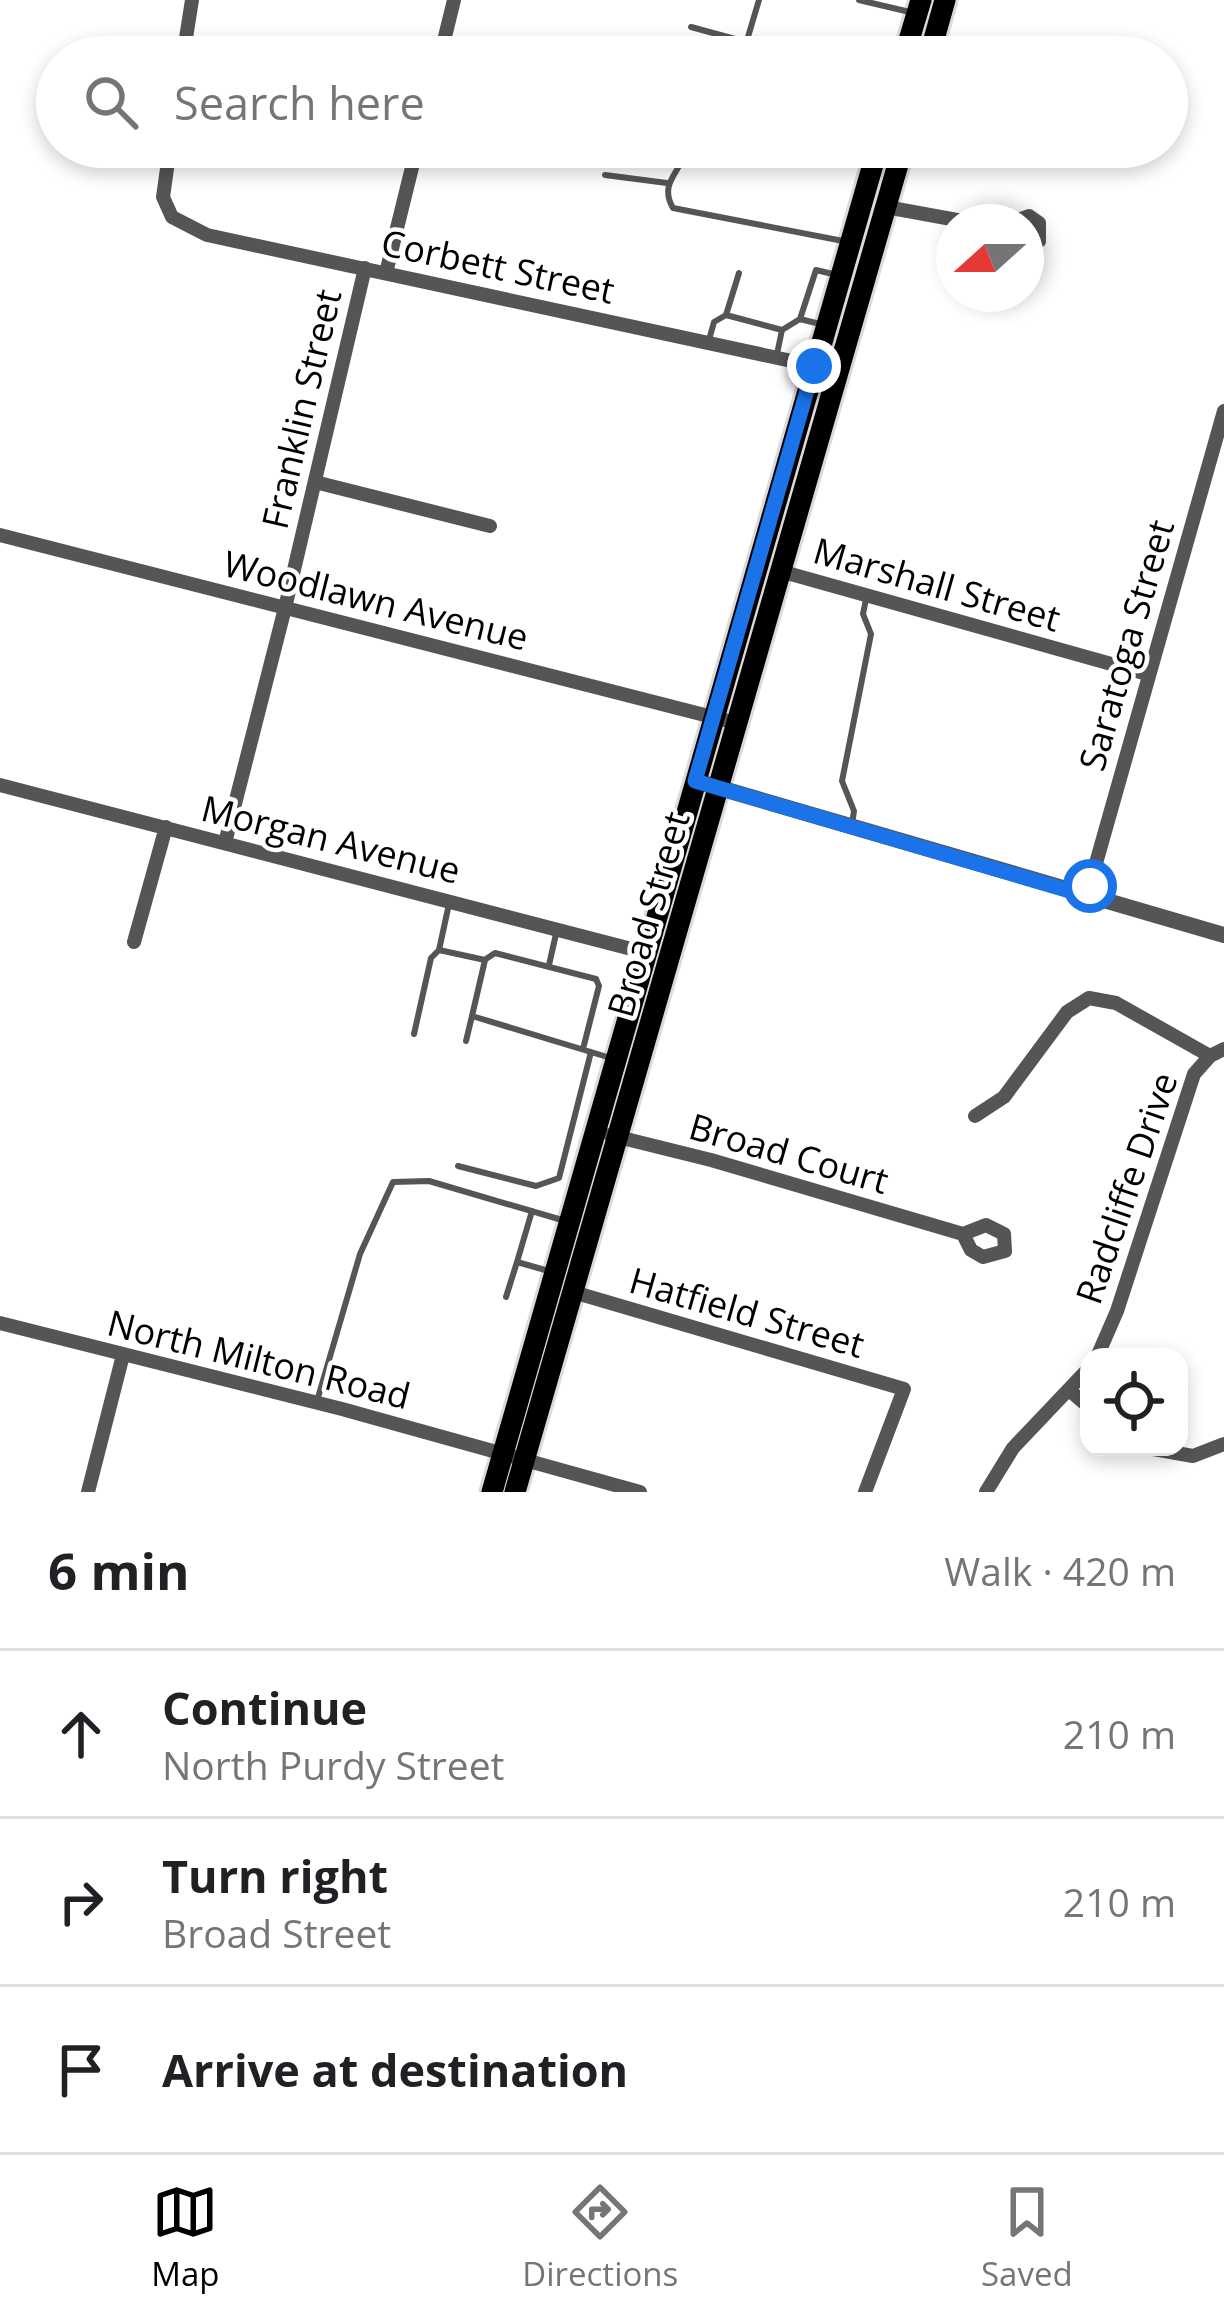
<!DOCTYPE html>
<html lang="en">
<head>
<meta charset="utf-8">
<style>
	:root { --surface:#fff; --page:#f2f2f2; --text:#202124; --muted:#757577; --line:#e0e0e0; --accent:#000 }
	body { margin:0; font-family:"Open Sans",sans-serif; background:var(--page); color:var(--text) }
	.controls { position:absolute; right:36px; bottom:36px; display:grid; overflow:hidden; border-radius:24px; box-shadow:0 6px 18px #0003 }
	.controls button { width:108px; height:108px; display:grid; place-items:center; padding:0; border:0; border-bottom:3px solid var(--line); background:var(--surface); color:var(--text); font:60px sans-serif }
	.compass { position:absolute; left:936px; top:204px; width:108px; height:108px; border-radius:50%; background:var(--surface); box-shadow:0 6px 18px #0003; rotate:249deg }
	.stop { position:absolute; width:36px; height:36px; margin:-27px; border:9px solid #1a73e8; border-radius:50%; background:#fff }
	.stop.end { background:#1a73e8; border-color:#fff; box-shadow:0 3px 12px #0008 }
	.list { margin:0; padding:0; list-style:none }
	h2 { display:flex; justify-content:space-between; align-items:center; height:156px; margin:0; padding:0 48px; font-size:51px }
	h2 small { font-size:39px; font-weight:400; color:var(--muted) }
	.list li { display:grid; grid-template-columns:78px 1fr auto; gap:36px; align-items:center; box-sizing:border-box; height:168px; padding:0 48px; border-top:3px solid var(--line) }
	.list b { display:block; font-size:45px; white-space:nowrap }
	.list p { margin:0; font-size:39px; white-space:nowrap; color:var(--muted) }
	.list em { font-size:39px; font-style:normal; color:var(--muted) }
	.icon { flex:none; width:66px; height:66px; fill:none; stroke:currentColor; stroke-width:2; stroke-linecap:round; stroke-linejoin:round }
	.map { position:relative; flex:none; width:1224px; height:1492px; overflow:hidden }
	.search { position:absolute; background:var(--surface); box-shadow:0 6px 18px #0003; left:36px; right:36px; top:36px; height:132px; display:flex; align-items:center; gap:30px; box-sizing:border-box; padding:0 42px; border-radius:66px; color:var(--muted); font-size:45px }
	.sheet { height:660px; background:var(--surface) }
	nav { display:flex; justify-content:space-around; align-items:center; box-sizing:border-box; height:168px; border-top:3px solid var(--line); background:var(--surface); font-size:33px; color:var(--muted) }
	nav a { display:grid; justify-items:center; gap:6px }
	nav .on { color:var(--accent) }
	.map>svg:first-child { display:block }
	.lines { fill:none; stroke-linecap:round; stroke-linejoin:round }
	.primary-casing { stroke:#dbdbdb; stroke-width:27 }
	.service { stroke:#555; stroke-width:6 }
	.minor { stroke:#555; stroke-width:14 }
	.tertiary { stroke:#555; stroke-width:16 }
	.primary { stroke:#000; stroke-width:21 }
	.route { stroke:#1a73e8; stroke-width:15 }
	.labels { text-anchor:middle; dominant-baseline:central; stroke-width:9; stroke-linejoin:round; paint-order:stroke }
	.street-label { font-size:36px; fill:#000; stroke:#fff }
</style>
</head>
<body>
<div class="map">
<svg width="1224" height="1492" viewBox="0 0 1224 1492">
	<rect width="100%" height="100%" fill="#fff"/>
	<g class="lines">
		<defs>
			<path id="primary" d="M904,57L921,0
				M929,57L945,0
				M492,1492L878,147
				M515,1492L903,147"/>
		</defs>
		<!-- primary casing -->
		<use href="#primary" class="primary-casing"/>
		<!-- service -->
		<path class="service" d="M859,0L914,13
			M691,27L746,42
			M742,57L759,0
			M687,147C682,172 658,182 673,208L843,241
			M605,175L667,183
			M739,273L726,315L782,330
			M820,324L800,319L816,270L837,275
			M709,340L714,322L726,315
			M777,354L782,330L800,319
			M852,824L854,811L842,781L871,634L863,614L866,599
			M439,950L449,904
			M486,959L495,953L596,979L599,986L583,1049
			M549,965L556,934
			M414,1034L431,958L439,950L485,960L472,1016L614,1059
			M466,1041L472,1016
			M458,1166L536,1186L559,1178L591,1052
			M517,1262L532,1211
			M506,1297L517,1262L552,1272
			M317,1401L360,1254L393,1182L429,1181L562,1220"/>
		<!-- minor -->
		<path class="minor" d="M183,57L192,0
			M440,57L454,0
			M170,147L163,197L172,217L207,235L815,366
			M886,207L968,222
			M1012,222L1029,216L1039,223V241L1026,248
			M386,273L417,147
			M315,482L490,526
			M0,535L736,723
			M780,571L1147,674
			M0,785L647,953
			M225,843L285,608L365,268
			M1087,895L1224,411
			M134,942L166,827
			M975,1116L1004,1097L1067,1012L1089,998L1116,1003L1210,1056
			M610,1135L711,1160L963,1234
			M986,1225L1004,1234L1005,1251L983,1257L971,1250L963,1234Z
			M573,1292L904,1389L865,1492
			M0,1323L342,1409L640,1492
			M1097,1357L1117,1311L1194,1074L1210,1056L1224,1049
			M1069,1390L1089,1407
			M1142,1447L1193,1456L1224,1444
			M88,1492L123,1355
			M986,1492L1013,1448L1089,1368"/>
		<!-- tertiary -->
		<path class="tertiary" d="M706,784L1224,935"/>
		<!-- primary -->
		<use href="#primary" class="primary"/>
	</g>
	<g class="lines">
		<!-- route -->
		<path class="route" d="M814,366L695,781L1087,896L1090,886"/>
	</g>
	<g class="labels">
		<!-- street labels -->
		<g class="street-label">
			<text transform="translate(498 266) rotate(12)">Corbett Street</text>
			<text transform="translate(301 409) rotate(-77)">Franklin Street</text>
			<text transform="translate(937 584) rotate(16)">Marshall Street</text>
			<text transform="translate(376 600) rotate(14)">Woodlawn Avenue</text>
			<text transform="translate(1126 645) rotate(-74)">Saratoga Street</text>
			<text transform="translate(331 839) rotate(14)">Morgan Avenue</text>
			<text transform="translate(648 914) rotate(-74)">Broad Street</text>
			<text transform="translate(789 1153) rotate(16)">Broad Court</text>
			<text transform="translate(1126 1188) rotate(-71)">Radcliffe Drive</text>
			<text transform="translate(747 1312) rotate(16)">Hatfield Street</text>
			<text transform="translate(259 1359) rotate(14)">North Milton Road</text>
		</g>
	</g>
</svg>
<div class="controls">
<button><svg class="icon" aria-label="locate" viewBox="0 0 24 24"><circle cx="12" cy="12" r="6"/><path d="M12 2v4M12 18v4M2 12h4M18 12h4"/></svg></button>
</div>
<svg class="compass" viewBox="-18 -18 36 36"><path d="M0-13l5 13h-10z" fill="#e53935"/><path d="M0 13l5-13h-10z" fill="#757577"/></svg>
<div class="stop" style="left:1090px;top:886px"></div>
<div class="stop end" style="left:814px;top:366px"></div>
<div class="search"><svg class="icon" aria-label="search" viewBox="0 0 24 24"><circle cx="10" cy="10" r="6"/><path d="M15 15l6 6"/></svg>Search here</div>
</div>
<section class="sheet">
<h2>6 min<small>Walk · 420 m</small></h2>
<ul class="list">
<li><svg class="icon" aria-label="ahead" viewBox="0 0 24 24"><path d="M12 20V5M6 11l6-6 6 6"/></svg><div><b>Continue</b><p>North Purdy Street</p></div><em>210 m</em></li>
<li><svg class="icon" aria-label="right" viewBox="0 0 24 24"><path d="M7 20v-9h11M14 6l5 5-5 5"/></svg><div><b>Turn right</b><p>Broad Street</p></div><em>210 m</em></li>
<li><svg class="icon" aria-label="arrive" viewBox="0 0 24 24"><path d="M6 21V4h12l-3 4 3 4H6"/></svg><div><b>Arrive at destination</b></div></li>
</ul>
</section>
<nav>
<a class="on"><svg class="icon" aria-label="map" viewBox="0 0 24 24"><path d="M3 6l6-2 6 2 6-2v14l-6 2-6-2-6 2zM9 4v14M15 6v14"/></svg>Map</a>
<a><svg class="icon" aria-label="directions" viewBox="0 0 24 24"><path d="M12 3l9 9-9 9-9-9zM9 14v-3h6M13 9l2 2-2 2"/></svg>Directions</a>
<a><svg class="icon" aria-label="saved" viewBox="0 0 24 24"><path d="M7 4h10v16l-5-4-5 4z"/></svg>Saved</a>
</nav>
</body>
</html>
